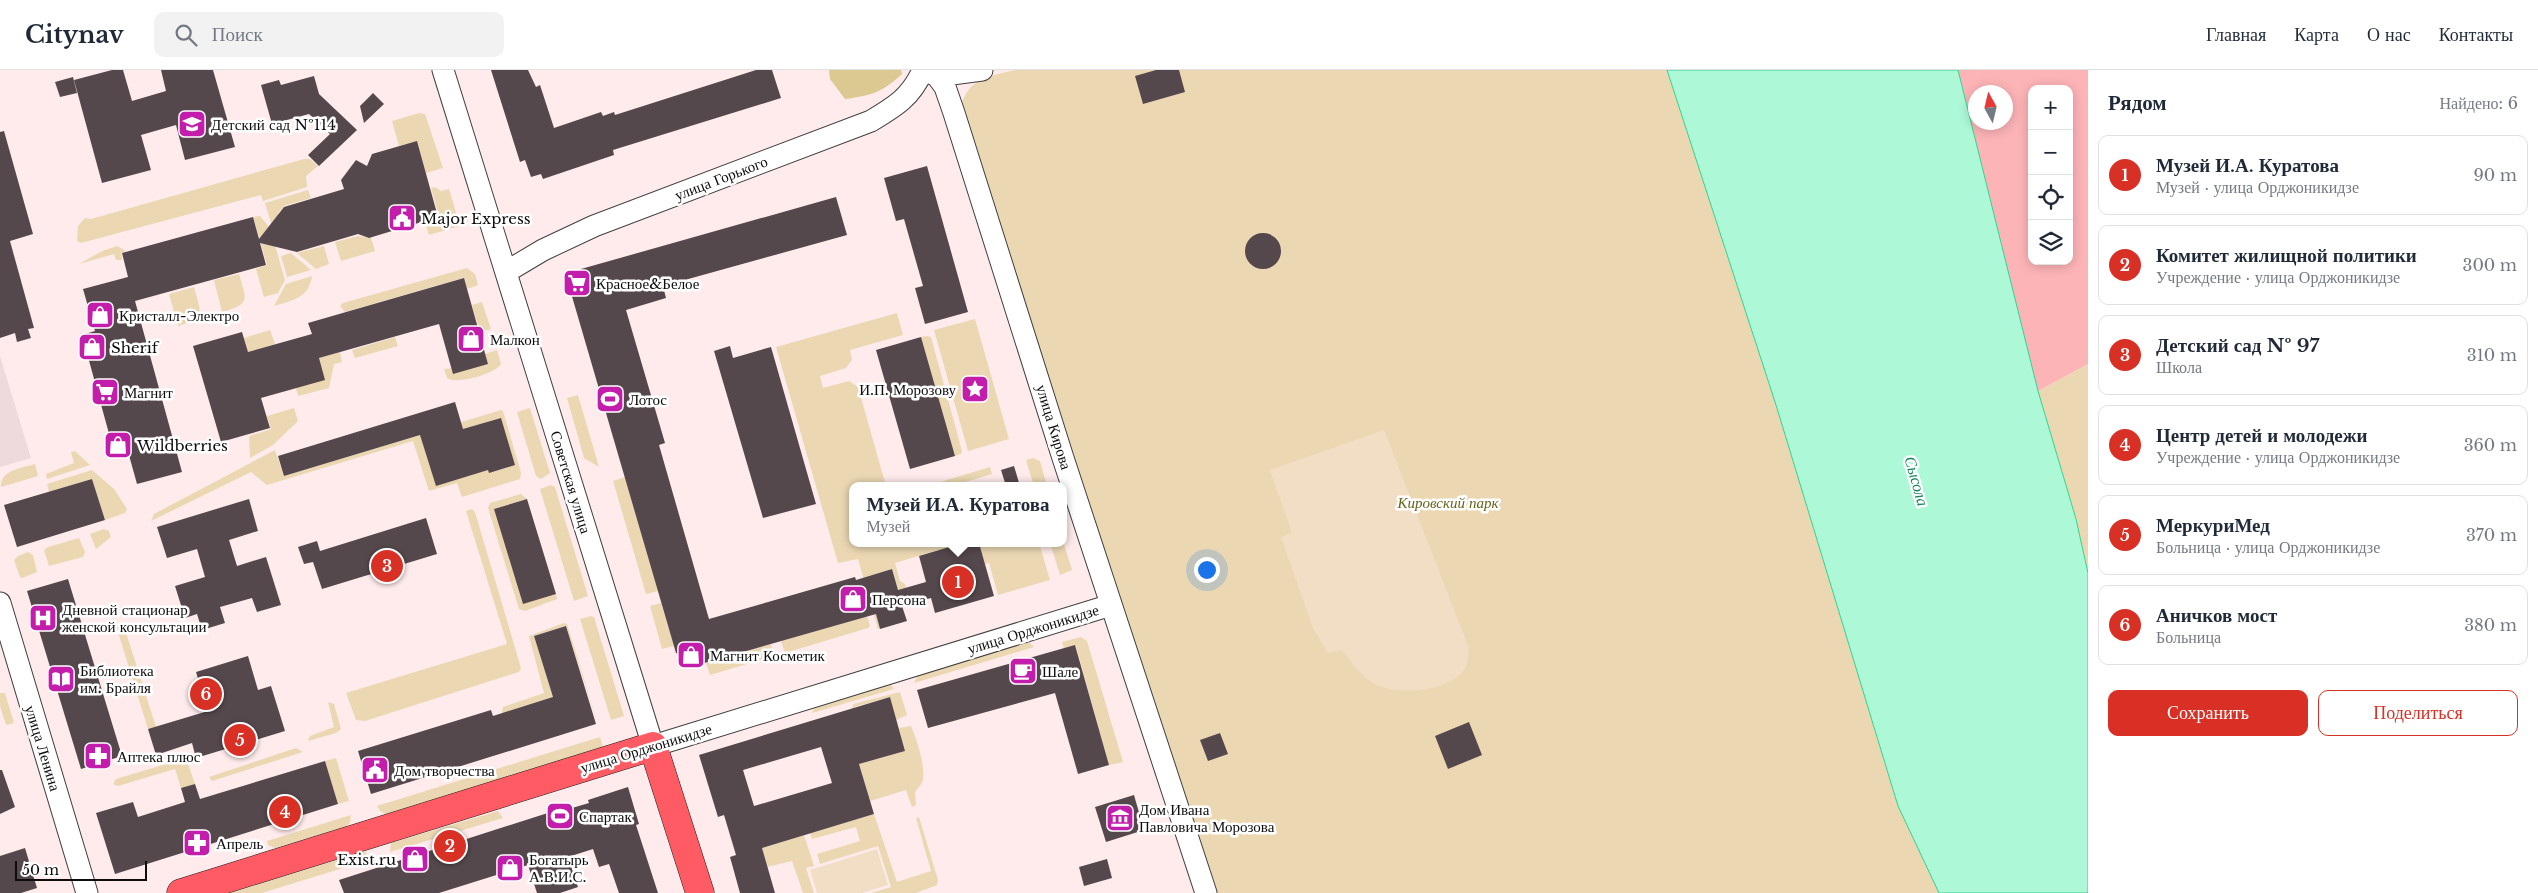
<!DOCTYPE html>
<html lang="ru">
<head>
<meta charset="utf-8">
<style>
	:root { --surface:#fff; --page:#f2f2f3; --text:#1f2937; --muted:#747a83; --line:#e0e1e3; --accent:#d93025 }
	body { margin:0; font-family:"Libre Baskerville",serif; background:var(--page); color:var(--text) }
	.controls { position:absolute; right:15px; top:15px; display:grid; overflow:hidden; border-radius:10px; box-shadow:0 2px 12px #0003 }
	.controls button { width:45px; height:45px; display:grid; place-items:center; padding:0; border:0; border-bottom:1px solid var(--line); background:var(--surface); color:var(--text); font:25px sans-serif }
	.compass { position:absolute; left:1968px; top:15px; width:45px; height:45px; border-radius:50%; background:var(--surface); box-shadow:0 2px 12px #0003; rotate:352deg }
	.scale { position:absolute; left:15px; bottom:12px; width:132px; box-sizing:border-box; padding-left:5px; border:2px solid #0c0c0c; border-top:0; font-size:14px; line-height:18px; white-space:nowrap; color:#0c0c0c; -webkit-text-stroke:4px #fff; paint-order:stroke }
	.you { position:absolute; left:1206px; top:499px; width:18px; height:18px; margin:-12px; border:4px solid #fff; border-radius:50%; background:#1a73e8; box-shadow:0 0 0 8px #1a73e833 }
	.badge { display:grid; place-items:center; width:32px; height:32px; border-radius:50%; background:var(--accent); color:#fff; font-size:16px; font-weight:700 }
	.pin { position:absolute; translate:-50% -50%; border:2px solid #fff; box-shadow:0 1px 5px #0006 }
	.popup { position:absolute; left:849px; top:412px; width:218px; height:65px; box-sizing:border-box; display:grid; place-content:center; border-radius:10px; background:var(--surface); filter:drop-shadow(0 1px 4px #0005); font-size:16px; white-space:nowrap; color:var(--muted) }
	.popup b { font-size:19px; color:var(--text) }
	.popup::after { content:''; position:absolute; left:50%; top:100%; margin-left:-10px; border:10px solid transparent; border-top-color:var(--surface) }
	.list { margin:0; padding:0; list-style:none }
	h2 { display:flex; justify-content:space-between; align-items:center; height:65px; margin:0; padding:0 20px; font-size:21px }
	h2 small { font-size:16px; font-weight:400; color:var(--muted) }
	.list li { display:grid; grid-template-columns:32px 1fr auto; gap:15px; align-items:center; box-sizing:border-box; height:80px; margin:0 10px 10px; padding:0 10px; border:1px solid var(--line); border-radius:10px }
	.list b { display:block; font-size:19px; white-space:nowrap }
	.list p { margin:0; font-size:16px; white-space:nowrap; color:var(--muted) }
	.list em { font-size:16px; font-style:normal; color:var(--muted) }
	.actions { display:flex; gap:10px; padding:15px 20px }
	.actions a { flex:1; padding:11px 0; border:1px solid var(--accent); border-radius:10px; text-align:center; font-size:18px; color:var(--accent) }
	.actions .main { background:var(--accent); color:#fff }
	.icon { flex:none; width:28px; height:28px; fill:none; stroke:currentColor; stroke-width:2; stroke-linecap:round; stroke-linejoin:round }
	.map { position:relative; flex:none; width:2088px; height:823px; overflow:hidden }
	header { display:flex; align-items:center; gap:30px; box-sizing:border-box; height:70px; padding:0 25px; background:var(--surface); border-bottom:1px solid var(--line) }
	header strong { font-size:24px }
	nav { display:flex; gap:28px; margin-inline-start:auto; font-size:18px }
	.search { width:350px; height:45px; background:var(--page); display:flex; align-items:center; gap:12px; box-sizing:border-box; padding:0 18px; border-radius:10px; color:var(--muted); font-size:19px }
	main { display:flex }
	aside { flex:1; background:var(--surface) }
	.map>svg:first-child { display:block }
	.green { fill:#ebd8b3 }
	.forest { fill:#dcc891 }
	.sand { fill:#fdb4b7; fill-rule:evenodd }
	.pitch { fill:#f2ddc5 }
	.plaza { fill:#eedadc }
	.water { fill:#adf9d7; stroke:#30d390 }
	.building { fill:#55484d; fill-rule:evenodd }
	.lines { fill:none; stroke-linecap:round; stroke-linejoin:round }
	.minor-casing { stroke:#3f3f3f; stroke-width:23 }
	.major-casing { stroke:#1d1d1d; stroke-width:29 }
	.minor { stroke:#fff; stroke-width:21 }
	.major { stroke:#ff5b64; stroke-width:28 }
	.labels { text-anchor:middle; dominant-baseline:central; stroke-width:5; stroke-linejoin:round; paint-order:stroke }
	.poi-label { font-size:15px; fill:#0c0c0c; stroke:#fff; text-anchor:start }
	.street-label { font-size:15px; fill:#0c0c0c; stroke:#fff }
	.park-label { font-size:15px; font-style:italic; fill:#66641a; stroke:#fff }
	.water-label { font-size:16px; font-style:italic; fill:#108659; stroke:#fff }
</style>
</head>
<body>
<header>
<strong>Citynav</strong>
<div class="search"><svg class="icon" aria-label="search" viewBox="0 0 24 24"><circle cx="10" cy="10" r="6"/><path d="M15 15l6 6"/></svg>Поиск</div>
<nav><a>Главная</a><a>Карта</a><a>О нас</a><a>Контакты</a></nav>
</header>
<main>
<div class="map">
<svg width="2088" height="823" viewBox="0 0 2088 823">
	<rect width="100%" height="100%" fill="#ffebeb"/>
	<!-- green -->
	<path class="green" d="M1015,0H1667L1776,335L1898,736L1939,823H1216L1073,385L962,33C970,7 992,6 1015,0Z
		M419,43L425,44L443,98L426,103L418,74L414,72L399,76L392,51Z
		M304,89H310L318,96L306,106L307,117L263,131L261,125L81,173L77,171L78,156L85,148L91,149Z
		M435,117L441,121L449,119L460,156L429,165L425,152L436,149L438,143L431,118Z
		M308,120L311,128L284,136L278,143L286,172L277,174L265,133Z
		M260,146L270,158L285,210L278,223L264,227L256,199L267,195L253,147Z
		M358,166L371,168L375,181L341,191L335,172Z
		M117,176L126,181L121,183L122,190H116L114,184L79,194L102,181Z
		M324,176L329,194L316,199L297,183Z
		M291,183L311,200L287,207L281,186Z
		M467,198L475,204L478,215L467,219L463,208L345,242L340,236L343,233Z
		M239,204C246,229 252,234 222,242L214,210Z
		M312,206C309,228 293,230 274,236L286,214Z
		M194,217C201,243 206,247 178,256L169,224Z
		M482,232L491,259L480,262L472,235Z
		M897,243L903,265L850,280L852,290L846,298L820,306L823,318L849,311L858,317L886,416H853V473H960L958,474L963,491L938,480L895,493L900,511L905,514L906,518L898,520L892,499L866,507L880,559H878L858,489L838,493L776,277Z
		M975,249L1009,369L968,381L934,260Z
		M270,260L275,274L248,282L244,268Z
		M927,266L931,267L962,381L961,384L955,386L921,267Z
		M395,267L398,276L355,288L352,280Z
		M497,280L501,294C495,304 456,315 447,308L444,299L488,294L485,284Z
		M340,282L342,292L334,294L329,318L298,326L296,318L319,288Z
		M2088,294V503L2076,449L2038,321Z
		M578,325L599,397L584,388L567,328Z
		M294,338L298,351L273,375L250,388L249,366L271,359L267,346Z
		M530,338L550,403L541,409L536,406L517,342Z
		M501,340L503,341L521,403L520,409L462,427L457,413L429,421L413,371L267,415L251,402L151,451L154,444L275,380L284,406Z
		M75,381L90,395L47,409L46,404L74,393L71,382Z
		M1033,388L1040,391L1047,416H1034L1026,390Z
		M35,394L38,406L1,417C0,400 22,398 35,394Z
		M990,397L992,404L952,416H927Z
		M92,400L114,419L127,439L125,443L105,450L92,409L49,422L47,414Z
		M625,407L658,521L646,524L613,411Z
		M551,415L555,417L588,526L574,531L540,419Z
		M521,424L527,429L494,439L556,524L557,529L525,541L519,539L488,438L490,433Z
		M472,439L475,442L521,598L519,602L365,651L356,650L346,623L507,574L466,441Z
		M104,459L109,461L111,467L96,479L90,464Z
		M79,468L85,482L83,487L49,496L44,480L48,477Z
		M1063,471L1072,500L1060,505L1050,473H1063Z
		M979,473H1039L1050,510L998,525L989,493L985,494Z
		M28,482L33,485L37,502L22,508L20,507L14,490L18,486Z
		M661,533L674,576L662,579L650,536Z
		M591,546L594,547L624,646L611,650L580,549Z
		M867,546L870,556L868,558L785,583L781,571Z
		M123,553L156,657L148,659L117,559L118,555Z
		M564,553L567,554L597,651L566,556L534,566L553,627L511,669L502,641L503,637L544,623L529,566Z
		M1081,567L1087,571L1123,692L1109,695L1076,576L1064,579L1062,572Z
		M1029,572L1034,577L914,613L918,605Z
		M771,574L774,586L710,605L706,593Z
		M890,613L894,619L812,643L814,637Z
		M900,622L907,645L896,650L890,627L854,637L870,691L905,681L899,658L911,656C917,670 925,694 923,710C922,715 917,718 915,723L916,735L912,737L906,720L870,731L844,642L852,639L853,634Z
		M0,623H5L14,653L6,655L0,636Z
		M328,632L334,634L341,659L336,663L308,671L310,666L334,657Z
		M600,667L603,677L387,745L380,741L377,736Z
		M296,678L303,682L212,711L209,707Z
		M186,688L195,714L181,718L175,699L118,716L113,714L116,709Z
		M336,688L349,731L338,734L325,691Z
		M498,741L503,748L390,782L391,773Z
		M874,744L897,812L931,801L916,748L919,747L938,810L937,815L916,823H871L891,817L878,776L820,794L817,784L860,771L856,757L812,769L810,763Z
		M351,745L350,753L345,757L275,778L268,775L267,771Z
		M804,765L814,796L806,798L814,823H803L792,791L767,797L762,778Z
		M363,782H366L369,790L262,823H230Z"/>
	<!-- forest -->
	<path class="forest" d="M829,0H901L902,4C883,22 870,26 845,29L830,9Z"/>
	<!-- sand -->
	<path class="sand" d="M1958,0H2088V294L2038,321ZM2032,19H2069V191H2032ZM1976,22H2006V52H1976Z"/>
	<!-- pitch -->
	<path class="pitch" d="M1384,360L1469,578C1468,583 1468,592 1466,597C1452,622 1396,627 1373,613C1360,605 1351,592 1342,580L1328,583L1313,558L1281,467L1292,463L1270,400Z
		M877,779L888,815L862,823H817L810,800Z"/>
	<!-- plaza -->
	<path class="plaza" d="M0,286L31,388L0,397Z"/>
	<!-- water -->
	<path class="water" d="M1667,0H1958L2038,321L2076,449L2088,503V823H1939L1898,736L1776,335Z"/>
	<!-- building -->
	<path class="building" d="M112,0H123L132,31L166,21L161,0H213L235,77L185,90L176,55L141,65L151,100L102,113L74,10Z
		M491,0H528L536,17L540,15L554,58L601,42L603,46L614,42L615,45L756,0H772L781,28L613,80L614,85L543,109L541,104L531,107L525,90L520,92Z
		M1156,0H1179L1185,22L1143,34L1135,6Z
		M314,6L319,24L357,60L319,96L308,85L330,64L309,44L272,54L261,15L279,10L281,15Z
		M73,7L77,23L60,27L55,12Z
		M373,23L384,34L364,53L360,36Z
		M4,61L33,164L10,171L34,258L28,259L31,268L17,272L15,263L0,268V62Z
		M417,71L438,147L369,168L358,164L297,182L260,173L266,195L135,231L182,402L137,414L127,378L114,382L82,265L95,261L83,219L128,207L122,183L253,147L259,169L284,137L344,119L341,110L356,90L367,96L372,84Z
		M927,96L968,242L925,254L915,218L923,216L904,149L896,151L884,108Z
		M836,127L847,165L663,216L666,228L626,240L665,373L659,375L709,549L855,507L856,510L892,499L898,520L926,512L919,486L963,473H979L994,526L935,543L931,528L902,536L907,551L880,559L876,544L701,594L676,583L571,223L570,212L581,199Z
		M1245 181a18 18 0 1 1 36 0a18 18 0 1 1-36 0Z
		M464,208L488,294L453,304L439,254L319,288L325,310L261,328L270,358L221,372L193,276L242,262L248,282L312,264L308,253Z
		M921,267L955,386L910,399L876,280Z
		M730,276L733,288L771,277L816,434L763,448L714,281Z
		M455,332L463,359L501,348L515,395L489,403L488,400L436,416L420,365L284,406L278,386Z
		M1014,396L1020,416H1006L1001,400Z
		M92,409L105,450L17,477L4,435Z
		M249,429L258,461L229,470L237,496L266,487L281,535L257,542L252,528L220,537L225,553L202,560L197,544L185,548L175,516L205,507L197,479L167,488L157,457Z
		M527,429L556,524L523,534L494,439Z
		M426,448L437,484L322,519L313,492L304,494L298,477L317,471L320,481Z
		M68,509L122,686L81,699L27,521Z
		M566,556L596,654L371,724L358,681L491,640L493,646L553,627L534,566Z
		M1075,575L1109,695L1078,704L1055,623L928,658L917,620Z
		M248,586L258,620L271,616L285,661L196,688L192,673L156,685L148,659L208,641L196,602Z
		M890,627L905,681L859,694L874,744L762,778L775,823H740L730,787L736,785L724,745L718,747L699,685ZM821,677L832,713L754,736L743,700Z
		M1469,652L1482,685L1448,699L1435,666Z
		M1220,663L1228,684L1208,691L1200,670Z
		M325,691L338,734L115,804L96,743L133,732L138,747L185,732L181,718L195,714L200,729Z
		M0,700H2L15,737L0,744Z
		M628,717L639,754L636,755L658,823H619L609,794L599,797L593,779L568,787L578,817L560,823H537L528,795L439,823H344L339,810L554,741L555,743L589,733L588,730Z
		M1134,725L1144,760L1106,772L1095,737Z
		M25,778L37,818L21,823H0V786Z
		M1107,789L1112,808L1084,816L1079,797Z"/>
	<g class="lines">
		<defs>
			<path id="minor" d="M443,0L653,676L1111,535
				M927,1L937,6L982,0
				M937,6L945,17L954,43L1063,388L1206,823
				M506,202L543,180L594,156L871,51C896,36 911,27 923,0
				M0,533L87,823"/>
			<path id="major" d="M181,823L653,676L700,823"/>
		</defs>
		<!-- minor casing -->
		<use href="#minor" class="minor-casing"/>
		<!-- major casing -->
		<use href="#major" class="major-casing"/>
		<!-- minor -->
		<use href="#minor" class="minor"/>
		<!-- major -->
		<use href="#major" class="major"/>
	</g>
	<!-- icons -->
	<defs>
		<symbol id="school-square" viewBox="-11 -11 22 22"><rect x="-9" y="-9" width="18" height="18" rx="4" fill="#c21eab" stroke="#fff"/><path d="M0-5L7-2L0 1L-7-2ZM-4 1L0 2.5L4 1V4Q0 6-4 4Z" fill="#fff"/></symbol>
		<symbol id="civic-square" viewBox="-11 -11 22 22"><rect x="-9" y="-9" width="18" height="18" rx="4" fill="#c21eab" stroke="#fff"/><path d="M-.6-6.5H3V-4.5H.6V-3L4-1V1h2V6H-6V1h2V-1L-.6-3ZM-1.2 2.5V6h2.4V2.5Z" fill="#fff"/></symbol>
		<symbol id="supermarket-square" viewBox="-11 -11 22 22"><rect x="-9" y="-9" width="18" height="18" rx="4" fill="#c21eab" stroke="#fff"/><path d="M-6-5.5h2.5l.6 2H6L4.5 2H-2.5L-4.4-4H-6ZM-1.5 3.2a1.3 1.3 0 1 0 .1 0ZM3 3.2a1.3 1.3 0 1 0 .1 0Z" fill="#fff"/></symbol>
		<symbol id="shop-square" viewBox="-11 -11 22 22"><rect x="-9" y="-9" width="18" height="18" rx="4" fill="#c21eab" stroke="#fff"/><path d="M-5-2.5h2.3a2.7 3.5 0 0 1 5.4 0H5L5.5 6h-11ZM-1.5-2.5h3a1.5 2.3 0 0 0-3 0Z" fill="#fff"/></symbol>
		<symbol id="sight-square" viewBox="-11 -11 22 22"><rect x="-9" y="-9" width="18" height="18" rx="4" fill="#c21eab" stroke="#fff"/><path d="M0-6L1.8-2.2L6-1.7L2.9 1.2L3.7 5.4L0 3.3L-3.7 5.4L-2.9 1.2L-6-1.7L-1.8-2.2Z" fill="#fff"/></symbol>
		<symbol id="stadium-square" viewBox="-11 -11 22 22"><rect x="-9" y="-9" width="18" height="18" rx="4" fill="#c21eab" stroke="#fff"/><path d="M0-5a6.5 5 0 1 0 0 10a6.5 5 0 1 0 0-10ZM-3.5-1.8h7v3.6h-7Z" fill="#fff"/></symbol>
		<symbol id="hospital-square" viewBox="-11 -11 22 22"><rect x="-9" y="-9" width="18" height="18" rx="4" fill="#c21eab" stroke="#fff"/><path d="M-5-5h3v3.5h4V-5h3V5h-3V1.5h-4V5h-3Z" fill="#fff"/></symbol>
		<symbol id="cafe-square" viewBox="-11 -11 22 22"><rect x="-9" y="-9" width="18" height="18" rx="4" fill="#c21eab" stroke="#fff"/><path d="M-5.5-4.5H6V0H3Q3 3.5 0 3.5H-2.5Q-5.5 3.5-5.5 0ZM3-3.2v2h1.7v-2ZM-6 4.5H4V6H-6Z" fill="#fff"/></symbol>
		<symbol id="library-square" viewBox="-11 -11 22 22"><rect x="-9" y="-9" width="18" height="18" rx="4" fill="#c21eab" stroke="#fff"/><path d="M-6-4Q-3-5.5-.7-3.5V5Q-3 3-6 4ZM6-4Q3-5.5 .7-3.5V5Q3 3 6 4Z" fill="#fff"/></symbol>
		<symbol id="pharmacy-square" viewBox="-11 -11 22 22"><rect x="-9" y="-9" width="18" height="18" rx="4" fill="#c21eab" stroke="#fff"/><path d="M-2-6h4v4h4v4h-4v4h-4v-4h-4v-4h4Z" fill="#fff"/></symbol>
		<symbol id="museum-square" viewBox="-11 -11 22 22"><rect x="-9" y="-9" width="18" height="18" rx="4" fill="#c21eab" stroke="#fff"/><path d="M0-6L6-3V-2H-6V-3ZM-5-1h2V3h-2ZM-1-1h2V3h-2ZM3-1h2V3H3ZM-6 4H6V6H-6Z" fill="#fff"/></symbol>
	</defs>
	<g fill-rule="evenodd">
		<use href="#school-square" x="176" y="38" width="32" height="32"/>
		<use href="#civic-square" x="386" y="132" width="32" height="32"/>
		<use href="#supermarket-square" x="561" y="197" width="32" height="32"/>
		<use href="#shop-square" x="84" y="229" width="32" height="32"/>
		<use href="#shop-square" x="455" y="253" width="32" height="32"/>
		<use href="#shop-square" x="76" y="261" width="32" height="32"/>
		<use href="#sight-square" x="959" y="303" width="32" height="32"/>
		<use href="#supermarket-square" x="89" y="306" width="32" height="32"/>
		<use href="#stadium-square" x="594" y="313" width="32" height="32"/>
		<use href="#shop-square" x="102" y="359" width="32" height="32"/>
		<use href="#shop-square" x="837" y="513" width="32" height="32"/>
		<use href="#hospital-square" x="27" y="532" width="32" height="32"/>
		<use href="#shop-square" x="675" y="569" width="32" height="32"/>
		<use href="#cafe-square" x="1007" y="585" width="32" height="32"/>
		<use href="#library-square" x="45" y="593" width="32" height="32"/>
		<use href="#pharmacy-square" x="82" y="670" width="32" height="32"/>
		<use href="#civic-square" x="359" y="684" width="32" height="32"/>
		<use href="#stadium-square" x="544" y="730" width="32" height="32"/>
		<use href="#museum-square" x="1104" y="732" width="32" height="32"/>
		<use href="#pharmacy-square" x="181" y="757" width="32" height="32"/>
		<use href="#shop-square" x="399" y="773" width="32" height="32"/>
		<use href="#shop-square" x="494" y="782" width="32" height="32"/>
	</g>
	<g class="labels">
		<!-- poi labels -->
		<g class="poi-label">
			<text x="211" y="54">Детский сад №114</text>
			<text x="421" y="148">Major Express</text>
			<text x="596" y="213">Красное&amp;Белое</text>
			<text x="119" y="245">Кристалл-Электро</text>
			<text x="490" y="269">Малкон</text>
			<text x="111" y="277">Sherif</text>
			<text x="956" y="319" text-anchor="end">И.П. Морозову</text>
			<text x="124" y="322">Магнит</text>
			<text x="629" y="329">Лотос</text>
			<text x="137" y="375">Wildberries</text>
			<text x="872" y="529">Персона</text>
			<text x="62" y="539">Дневной стационар<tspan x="62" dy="17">женской консультации</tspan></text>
			<text x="710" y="585">Магнит Косметик</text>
			<text x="80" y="600">Библиотека<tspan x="80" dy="17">им. Брайля</tspan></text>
			<text x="1042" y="601">Шале</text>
			<text x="117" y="686">Аптека плюс</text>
			<text x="394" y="700">Дом творчества</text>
			<text x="1139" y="739">Дом Ивана<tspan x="1139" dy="17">Павловича Морозова</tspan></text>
			<text x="579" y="746">Спартак</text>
			<text x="216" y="773">Апрель</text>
			<text x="396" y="789" text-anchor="end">Exist.ru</text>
			<text x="529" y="789">Богатырь<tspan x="529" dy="17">А.В.И.С.</tspan></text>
		</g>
		<!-- street labels -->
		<g class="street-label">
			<text transform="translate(721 108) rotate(-21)">улица Горького</text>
			<text transform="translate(1054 357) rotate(73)">улица Кирова</text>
			<text transform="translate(571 412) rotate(73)">Советская улица</text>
			<text transform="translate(1033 559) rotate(-17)">улица Орджоникидзе</text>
			<text transform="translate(43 678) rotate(73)">улица Ленина</text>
			<text transform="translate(646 678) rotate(-17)">улица Орджоникидзе</text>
		</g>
		<!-- park labels -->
		<g class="park-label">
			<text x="1448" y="432">Кировский парк</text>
		</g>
		<!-- water labels -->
		<g class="water-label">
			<text transform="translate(1917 411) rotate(74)">Сысола</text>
		</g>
	</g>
</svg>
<div class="controls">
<button>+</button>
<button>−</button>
<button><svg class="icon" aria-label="locate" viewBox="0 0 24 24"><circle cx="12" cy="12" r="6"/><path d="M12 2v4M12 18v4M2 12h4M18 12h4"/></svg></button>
<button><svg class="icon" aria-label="layers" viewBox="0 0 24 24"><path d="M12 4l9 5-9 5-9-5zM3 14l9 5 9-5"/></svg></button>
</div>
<svg class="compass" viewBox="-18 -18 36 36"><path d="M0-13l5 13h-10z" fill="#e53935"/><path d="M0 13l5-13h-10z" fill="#747a83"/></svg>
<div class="scale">50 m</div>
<div class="you"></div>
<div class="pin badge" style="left:958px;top:512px">1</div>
<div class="popup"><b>Музей И.А. Куратова</b>Музей</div>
<div class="pin badge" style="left:450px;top:776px">2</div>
<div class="pin badge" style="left:387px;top:496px">3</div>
<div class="pin badge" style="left:285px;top:742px">4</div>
<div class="pin badge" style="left:240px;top:670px">5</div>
<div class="pin badge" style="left:206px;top:624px">6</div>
</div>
<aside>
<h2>Рядом<small>Найдено: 6</small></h2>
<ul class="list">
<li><span class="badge">1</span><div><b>Музей И.А. Куратова</b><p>Музей · улица Орджоникидзе</p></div><em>90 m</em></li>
<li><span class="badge">2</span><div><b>Комитет жилищной политики</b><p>Учреждение · улица Орджоникидзе</p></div><em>300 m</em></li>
<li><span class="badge">3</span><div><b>Детский сад № 97</b><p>Школа</p></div><em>310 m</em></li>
<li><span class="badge">4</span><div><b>Центр детей и молодежи</b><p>Учреждение · улица Орджоникидзе</p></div><em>360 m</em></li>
<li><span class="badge">5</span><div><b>МеркуриМед</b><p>Больница · улица Орджоникидзе</p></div><em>370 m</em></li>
<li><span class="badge">6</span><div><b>Аничков мост</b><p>Больница</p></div><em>380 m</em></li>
</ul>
<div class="actions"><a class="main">Сохранить</a><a>Поделиться</a></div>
</aside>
</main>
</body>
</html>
